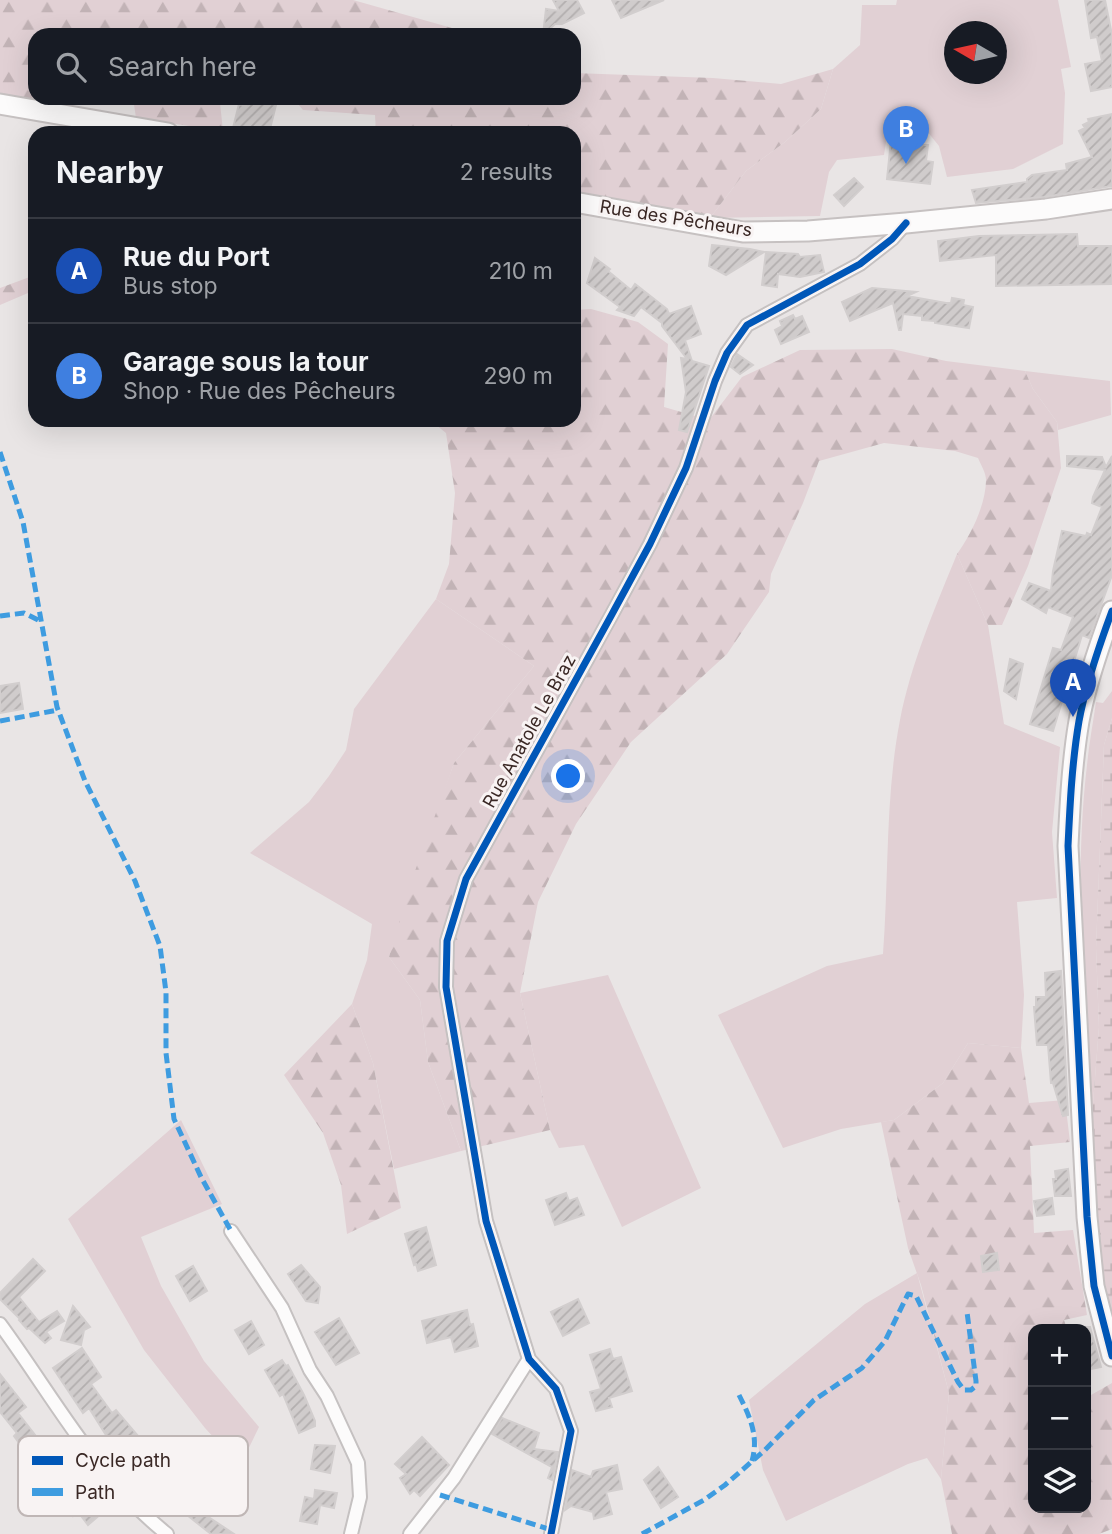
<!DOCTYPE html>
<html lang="en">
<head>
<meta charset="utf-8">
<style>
	:root { --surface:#171b24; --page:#242831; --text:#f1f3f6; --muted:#9ea1a6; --line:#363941; --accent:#776a68 }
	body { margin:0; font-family:Inter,sans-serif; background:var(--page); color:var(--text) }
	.controls { position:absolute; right:21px; bottom:21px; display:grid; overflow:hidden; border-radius:14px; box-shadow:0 7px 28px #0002 }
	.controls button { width:63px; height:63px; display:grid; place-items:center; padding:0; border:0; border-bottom:2px solid var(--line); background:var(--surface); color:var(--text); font:35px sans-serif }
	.compass { position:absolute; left:944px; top:21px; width:63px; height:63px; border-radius:50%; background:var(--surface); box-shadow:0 7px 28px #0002; rotate:279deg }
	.you { position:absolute; left:569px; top:777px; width:24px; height:24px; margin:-18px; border:5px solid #fff; border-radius:50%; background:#1a73e8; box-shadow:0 0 0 10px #1a73e833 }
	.badge { display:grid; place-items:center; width:46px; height:46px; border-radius:50%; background:var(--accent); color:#fff; font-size:23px; font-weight:700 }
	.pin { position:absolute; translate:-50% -58px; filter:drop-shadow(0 2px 4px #0008) }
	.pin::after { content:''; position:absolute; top:37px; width:24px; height:21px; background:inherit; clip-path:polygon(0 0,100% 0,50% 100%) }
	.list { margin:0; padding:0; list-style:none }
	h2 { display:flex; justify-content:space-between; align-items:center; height:91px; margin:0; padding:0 28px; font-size:30px }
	h2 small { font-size:23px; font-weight:400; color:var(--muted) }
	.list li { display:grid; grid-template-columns:46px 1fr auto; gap:21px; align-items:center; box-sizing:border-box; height:105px; padding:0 28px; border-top:2px solid var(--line) }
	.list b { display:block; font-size:26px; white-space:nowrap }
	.list p { margin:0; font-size:23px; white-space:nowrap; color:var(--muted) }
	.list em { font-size:23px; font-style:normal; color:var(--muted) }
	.icon { flex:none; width:38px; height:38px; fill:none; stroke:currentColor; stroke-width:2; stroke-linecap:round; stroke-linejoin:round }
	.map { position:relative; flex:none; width:1112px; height:1534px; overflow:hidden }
	.search { position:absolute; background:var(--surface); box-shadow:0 7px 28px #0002; left:28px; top:28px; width:553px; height:77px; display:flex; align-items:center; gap:18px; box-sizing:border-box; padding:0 24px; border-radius:21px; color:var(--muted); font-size:26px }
	.panel { position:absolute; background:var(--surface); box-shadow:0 7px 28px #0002; left:28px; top:126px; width:553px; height:301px; border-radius:21px }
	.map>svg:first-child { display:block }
	.grass { fill:#e1d0d4; fill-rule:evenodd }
	.forest { fill:url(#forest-firs) }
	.wetland { fill:url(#wetland-marsh) }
	.building { fill:url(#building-hatch); stroke:#d2cece; stroke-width:2 }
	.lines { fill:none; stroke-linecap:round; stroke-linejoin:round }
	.street-casing { stroke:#c5c1c1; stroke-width:16 }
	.secondary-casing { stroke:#c6c1c1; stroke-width:23 }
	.street { stroke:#fcfbfb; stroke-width:12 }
	.secondary { stroke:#fcfbfb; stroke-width:19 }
	.quiet { stroke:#3e9ce0; stroke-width:5; stroke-dasharray:10 5; stroke-linecap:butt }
	.cycleway-casing { stroke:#f8f3f3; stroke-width:11 }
	.cycleway { stroke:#0057b8; stroke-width:7 }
	.labels { text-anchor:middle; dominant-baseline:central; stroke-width:6; stroke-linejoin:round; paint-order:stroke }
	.street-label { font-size:18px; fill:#3a2825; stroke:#f8f3f3 }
	.key { fill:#f8f3f3; stroke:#bfb6b5; stroke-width:2 }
	.key-label { font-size:19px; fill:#3a2825 }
</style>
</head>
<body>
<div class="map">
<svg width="1112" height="1534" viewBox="0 0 1112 1534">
	<defs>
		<pattern id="forest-firs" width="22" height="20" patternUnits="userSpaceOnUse" patternTransform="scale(1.75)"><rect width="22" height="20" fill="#e1d0d4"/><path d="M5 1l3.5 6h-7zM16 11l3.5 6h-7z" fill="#c2b3b6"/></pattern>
		<pattern id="wetland-marsh" width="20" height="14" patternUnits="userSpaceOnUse" patternTransform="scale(1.75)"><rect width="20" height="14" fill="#e1d0d4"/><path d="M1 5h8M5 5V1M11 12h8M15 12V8" fill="none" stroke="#c2b3b6"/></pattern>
		<pattern id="building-hatch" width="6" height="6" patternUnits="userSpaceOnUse" patternTransform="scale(1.75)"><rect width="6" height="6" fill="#d0cccc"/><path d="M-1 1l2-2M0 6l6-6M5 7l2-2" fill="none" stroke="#b3afaf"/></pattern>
	</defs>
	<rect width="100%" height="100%" fill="#e9e5e5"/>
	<!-- grass -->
	<path class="grass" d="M897,0H1058L1071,67L1061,69L1065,93L1063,144L1013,169L947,177L939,146L923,126L889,121L884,155L837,160L829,172L820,216L710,218L746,171L785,142L821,109L833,69L860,45L862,5H896ZM954,32H996V74H954Z
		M1025,371L1110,381L1111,415L1058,430L1057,422L1033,389Z
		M957,554L988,625L1004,724L1060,747L1052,832L1057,898L1017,902L1024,995L1021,1048L968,1043L943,1083L894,1120L841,1129L783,1148L718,1015L827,966L883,954C889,876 885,797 900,720C911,663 935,608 957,554Z
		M436,599L534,666L454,763L389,957L420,1000L428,1062L461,1151L394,1169L373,1063L352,1004L367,960L372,924L250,853L309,802L329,776L346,750L354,709Z
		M1112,691V718L1104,745L1096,948L1099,1027L1091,1129C1085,1008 1073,885 1087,765C1089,744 1093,723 1096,702L1103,703Z
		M608,975L701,1188L622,1227L584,1145L559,1148L550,1130L520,993Z
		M181,1120L222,1204L141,1237L161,1286L204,1361L259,1427L240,1466L205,1428L144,1350L68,1219Z
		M917,1273L949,1393L941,1479L927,1458L908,1464L786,1521L763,1470L749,1400L865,1304Z"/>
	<!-- forest -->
	<path class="forest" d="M0,0H353L459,30L458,35H35V98H60L59,109L0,95Z
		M833,69L821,109L785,142L746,171L710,218L574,192V133H376L375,115L303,110L293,98H574V73L713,78L781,84Z
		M133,98H225L220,103L223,131L136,118Z
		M35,275V290L0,305V288Z
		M591,309L638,322L668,344L664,407L709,420L742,377L800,350L892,349L946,361L1025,371L1033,389L1057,422L1061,468L1028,566L1002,625H988L957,554C971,535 986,504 986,480C986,473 981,465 978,458L955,451L884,443L819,461L803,503L771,574L769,592L727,654L631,742L576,824L538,902L520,993L550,1130L461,1151L428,1062L420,1000L389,957L411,882L454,763L534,666L436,599L449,564L455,493L446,433L430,420H574V310Z
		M352,1004L373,1063L401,1208L347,1234L341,1185L323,1133L284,1075Z
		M968,1043L1021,1048L1029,1103L1065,1100L1070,1142L1030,1146L1034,1233L1073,1230L1087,1315L1064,1320L1067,1329H1033V1508H1086V1385L1091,1395L1112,1383V1529L1099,1534H952L941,1479L949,1393L921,1285L908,1248L881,1122L894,1120L943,1083Z"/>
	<!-- wetland -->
	<path class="wetland" d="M1112,718V1327L1102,1266L1091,1129L1099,1027L1096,948L1104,745Z"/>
	<!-- building -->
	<path class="building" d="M553,0H577L584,13L562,24H555L543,35L546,9L559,11Z
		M612,0H664L621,18Z
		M1085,0H1105L1112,35V87L1091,91L1085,64L1102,61L1097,37L1091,38Z
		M248,99L276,105L269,133H255L233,128L239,104L246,106Z
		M1112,114V186L1044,197L976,203L972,190L1027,182V179L1032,175L1067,170L1066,164L1092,157L1079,131L1085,128L1083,125L1089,122L1088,119Z
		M892,130L920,132L918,145H928L926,161L933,162L930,184L887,179Z
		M854,178L863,187L844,206L834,195Z
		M1077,234L1078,246H1112V284L996,286V255L940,261L938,241L979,236Z
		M712,245L750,249L764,252L726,275L709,266Z
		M766,252L798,254L800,257L820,255L824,272L800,277L778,274L777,287L762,285Z
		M595,258L610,269L608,271L631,290L635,284L667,309L669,314L691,306L701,334L685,340L692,361L709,366L687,432L679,430L686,392L681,358L687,359L662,326V323L641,307L634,316L617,310L620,307L587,283Z
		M872,288L916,292L907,296L946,303H951L952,298L964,300L963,305L973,307L969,328L935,323V321L922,320V316L903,314L901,330H899L893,303L850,321L842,302Z
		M793,315L795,319L802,316L809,332L781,344L775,330L782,326L780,321Z
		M737,354L753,365L740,374L731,367Z
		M1067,456L1102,457L1106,467L1112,456V575L1089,638L1082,635L1053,731L1030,724L1053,648L1061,650L1073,617L1048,607L1046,613L1022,599L1029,583L1051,591L1053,571L1062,531L1086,536L1087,533L1091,535L1102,507L1092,503L1093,497L1105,470L1067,466Z
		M1010,659L1023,664L1016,699L1004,691Z
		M19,683L23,709L0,713V686Z
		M1061,971L1068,1115L1063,1116L1053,1083H1051L1048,1045H1037L1034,1007H1036V997H1046L1045,973Z
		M1068,1169L1071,1196H1055L1053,1179H1056L1055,1171Z
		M566,1193L569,1201L577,1198L584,1215L555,1225L546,1200Z
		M1052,1198L1054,1214L1037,1216L1034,1201Z
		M426,1227L436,1265L418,1271L416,1264L414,1265L405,1234Z
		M997,1253L999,1270L983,1272L981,1256Z
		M33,1259L45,1271L19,1297L39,1322L57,1311L64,1321L46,1332L51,1338L45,1343L29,1328L27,1329L19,1320L20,1319L0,1299V1293Z
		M301,1265L320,1287L318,1303L306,1301L288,1274Z
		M193,1266L207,1291L190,1301L176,1276Z
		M578,1299L589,1323L563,1336L551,1312Z
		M73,1306L90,1327L84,1330L81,1345L61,1340Z
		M467,1310L470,1325L473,1324L478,1346L455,1352L451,1337L427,1343L422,1321Z
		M339,1318L359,1353L336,1365L315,1332Z
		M251,1321L264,1345L249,1354L235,1330Z
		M1086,1327H1090L1101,1367L1086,1370Z
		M82,1348L101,1377L91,1384L112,1413L116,1410L178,1483L180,1481L208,1504L201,1512L234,1534H211L173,1504L176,1501L155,1483L121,1445L118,1447L114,1441L111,1443L89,1408L83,1413L53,1368Z
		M610,1349L613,1359L621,1357L632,1391L609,1398L612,1407L596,1411L590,1392L601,1389L590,1355Z
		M282,1360L286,1366L288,1365L304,1395L315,1421V1426L299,1433L283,1394L280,1396L265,1370Z
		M0,1374L26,1407L18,1413L82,1495L87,1491L103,1512L88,1525L78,1512L73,1516L14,1436L17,1433L0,1412Z
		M502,1418L539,1433L534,1449L558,1452L552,1480L548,1478L552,1467L492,1434Z
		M422,1437L449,1465L420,1496L414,1490L410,1494L400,1478L406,1474L395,1464Z
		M315,1445L335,1446L330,1473L311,1469Z
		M617,1465L622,1489L606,1492L612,1514L594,1519L593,1512L571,1506L565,1510L572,1470L591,1477L593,1471Z
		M658,1467L678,1497L661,1508L644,1480Z
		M315,1490L337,1493L334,1508L320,1505L317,1524L300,1521L305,1497L314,1499Z"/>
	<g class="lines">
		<defs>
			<path id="street" d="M231,1231L282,1308L310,1370L327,1396L358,1463L360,1497L351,1534
				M0,1324C53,1396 96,1478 167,1534
				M410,1534L454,1478L529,1359
				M551,1534L571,1431L556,1389L529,1359L486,1221L446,987L447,941L466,879L611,616L650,544L686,468L715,381L727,353L747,325L860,264L892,239L906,223"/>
			<path id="secondary" d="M0,104L168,133
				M574,202L743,232L808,231L906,223L1046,209L1112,199
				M1112,611C1099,646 1086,683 1079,721C1072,762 1070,804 1068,846L1087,1217L1094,1286L1112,1356"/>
		</defs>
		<!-- street casing -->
		<use href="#street" class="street-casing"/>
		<!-- secondary casing -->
		<use href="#secondary" class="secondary-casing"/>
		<!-- street -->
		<use href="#street" class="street"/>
		<!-- secondary -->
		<use href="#secondary" class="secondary"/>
		<!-- quiet -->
		<path class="quiet" d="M0,452L23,522L57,707L85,781L135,881L160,946L166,992V1053L174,1119L201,1177L231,1231
			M0,616L24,613L40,621
			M0,721L58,710L57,707
			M739,1395C750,1417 759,1436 752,1461
			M440,1495L552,1530
			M642,1534L704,1500L725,1485L765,1450L814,1400L862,1368L885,1341L908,1294L916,1296L958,1382L964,1390H971L976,1386V1381L967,1312"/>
		<defs>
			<path id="cycleway" d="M1112,611C1099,646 1086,683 1079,721C1072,762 1070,804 1068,846L1087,1217L1094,1286L1112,1356
				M551,1534L571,1431L556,1389L529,1359L486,1221L446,987L447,941L466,879L611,616L650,544L686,468L715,381L727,353L747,325L860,264L892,239L906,223"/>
		</defs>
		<!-- cycleway casing -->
		<use href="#cycleway" class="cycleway-casing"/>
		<!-- cycleway -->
		<use href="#cycleway" class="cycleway"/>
	</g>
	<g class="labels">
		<!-- street labels -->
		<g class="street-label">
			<text transform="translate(676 218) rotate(9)">Rue des Pêcheurs</text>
			<text transform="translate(529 731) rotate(-61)">Rue Anatole Le Braz</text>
		</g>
	</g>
	<!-- legend -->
	<rect x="18" y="1436" width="230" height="80" rx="10" class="key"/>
	<rect x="32" y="1456" width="31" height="9" fill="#0057b8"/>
	<rect x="32" y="1488" width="31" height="8" fill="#3e9ce0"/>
	<g class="key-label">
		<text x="75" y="1467">Cycle path</text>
		<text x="75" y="1499">Path</text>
	</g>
</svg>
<div class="controls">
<button>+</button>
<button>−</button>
<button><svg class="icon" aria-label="layers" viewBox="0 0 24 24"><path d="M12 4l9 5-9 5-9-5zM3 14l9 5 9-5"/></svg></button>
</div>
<svg class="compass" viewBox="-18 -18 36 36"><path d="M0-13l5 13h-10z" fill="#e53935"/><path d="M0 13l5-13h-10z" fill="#9ea1a6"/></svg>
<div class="you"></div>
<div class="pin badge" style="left:1073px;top:717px;background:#1a4fb4">A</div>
<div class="pin badge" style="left:906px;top:164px;background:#3f7fe0">B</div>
<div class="search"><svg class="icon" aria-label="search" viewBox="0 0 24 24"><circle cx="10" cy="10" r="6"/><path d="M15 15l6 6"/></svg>Search here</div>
<section class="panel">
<h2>Nearby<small>2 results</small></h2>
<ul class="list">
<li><span class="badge" style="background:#1a4fb4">A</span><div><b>Rue du Port</b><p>Bus stop</p></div><em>210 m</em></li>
<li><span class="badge" style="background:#3f7fe0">B</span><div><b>Garage sous la tour</b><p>Shop · Rue des Pêcheurs</p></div><em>290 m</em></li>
</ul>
</section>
</div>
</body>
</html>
